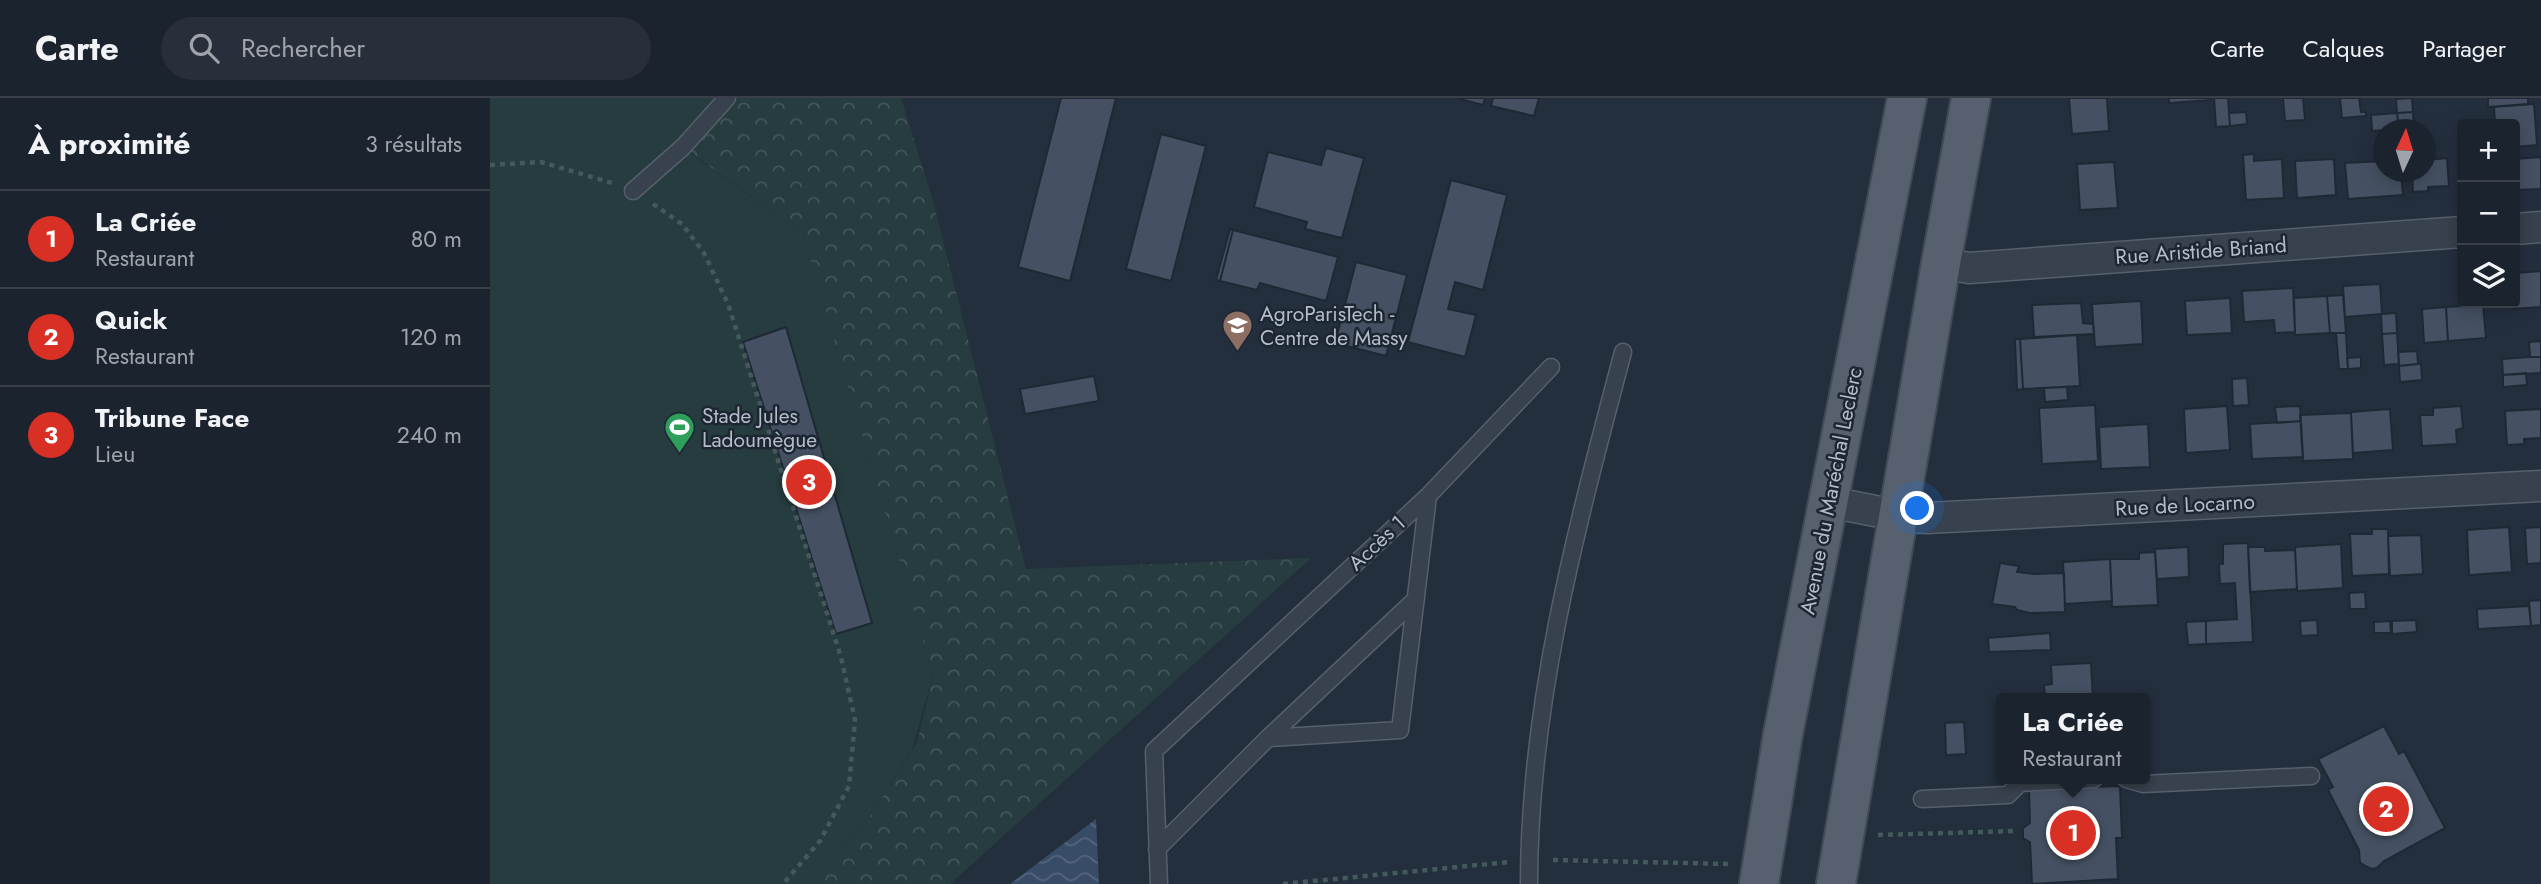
<!DOCTYPE html>
<html lang="fr">
<head>
<meta charset="utf-8">
<style>
	:root { --surface:#1b232e; --page:#282f3a; --text:#f1f3f6; --muted:#a0a4aa; --line:#39404a; --accent:#d93025 }
	body { margin:0; font-family:Jost,sans-serif; background:var(--page); color:var(--text) }
	.controls { position:absolute; right:21px; top:21px; display:grid; overflow:hidden; border-radius:7px; box-shadow:0 4px 18px #0003 }
	.controls button { width:63px; height:63px; display:grid; place-items:center; padding:0; border:0; border-bottom:2px solid var(--line); background:var(--surface); color:var(--text); font:35px sans-serif }
	.compass { position:absolute; left:1883px; top:21px; width:63px; height:63px; border-radius:50%; background:var(--surface); box-shadow:0 4px 18px #0003; rotate:4deg }
	.you { position:absolute; left:1428px; top:411px; width:24px; height:24px; margin:-18px; border:5px solid #fff; border-radius:50%; background:#1a73e8; box-shadow:0 0 0 10px #1a73e833 }
	.badge { display:grid; place-items:center; width:46px; height:46px; border-radius:50%; background:var(--accent); color:#fff; font-size:23px; font-weight:700 }
	.pin { position:absolute; translate:-50% -50%; border:4px solid #fff; box-shadow:0 2px 7px #0006 }
	.popup { position:absolute; left:1506px; top:595px; width:154px; height:91px; box-sizing:border-box; display:grid; place-content:center; border-radius:7px; background:var(--surface); filter:drop-shadow(0 2px 5px #0005); font-size:23px; white-space:nowrap; color:var(--muted) }
	.popup b { font-size:26px; color:var(--text) }
	.popup::after { content:''; position:absolute; left:50%; top:100%; margin-left:-14px; border:14px solid transparent; border-top-color:var(--surface) }
	.list { margin:0; padding:0; list-style:none }
	h2 { display:flex; justify-content:space-between; align-items:center; height:91px; margin:0; padding:0 28px; font-size:30px }
	h2 small { font-size:23px; font-weight:400; color:var(--muted) }
	.list li { display:grid; grid-template-columns:46px 1fr auto; gap:21px; align-items:center; box-sizing:border-box; height:98px; padding:0 28px; border-top:2px solid var(--line) }
	.list b { display:block; font-size:26px; white-space:nowrap }
	.list p { margin:0; font-size:23px; white-space:nowrap; color:var(--muted) }
	.list em { font-size:23px; font-style:normal; color:var(--muted) }
	.icon { flex:none; width:38px; height:38px; fill:none; stroke:currentColor; stroke-width:2; stroke-linecap:round; stroke-linejoin:round }
	.map { position:relative; flex:none; width:2051px; height:786px; overflow:hidden }
	header { display:flex; align-items:center; gap:42px; box-sizing:border-box; height:98px; padding:0 35px; background:var(--surface); border-bottom:2px solid var(--line) }
	header strong { font-size:33px }
	nav { display:flex; gap:38px; margin-inline-start:auto; font-size:24px }
	.search { width:490px; height:63px; background:var(--page); display:flex; align-items:center; gap:18px; box-sizing:border-box; padding:0 24px; border-radius:38px; color:var(--muted); font-size:26px }
	main { display:flex }
	aside { flex:1; background:var(--surface) }
	.map>svg:first-child { display:block }
	.green { fill:#263c3f }
	.forest { fill:url(#forest-crowns) }
	.water { fill:url(#water-waves) }
	.building { fill:#455162; stroke:#1f2835; stroke-width:2 }
	.lines { fill:none; stroke-linecap:round; stroke-linejoin:round }
	.service-casing { stroke:#565f6c; stroke-width:19 }
	.minor-casing { stroke:#565f6c; stroke-width:33 }
	.primary-casing { stroke:#414a57; stroke-width:42 }
	.path { stroke:#44595c; stroke-width:4.5; stroke-dasharray:5 5; stroke-linecap:butt }
	.service { stroke:#38414e; stroke-width:16 }
	.minor { stroke:#38414e; stroke-width:30 }
	.primary { stroke:#56606e; stroke-width:38 }
	.labels { text-anchor:middle; dominant-baseline:central; stroke-width:5; stroke-linejoin:round; paint-order:stroke }
	.street-label { font-size:21px; fill:#b4bcc9; stroke:#1d2633 }
	.poi-label { font-size:21px; fill:#b4bcc9; stroke:#1d2633; text-anchor:start }
</style>
</head>
<body>
<header>
<strong>Carte</strong>
<div class="search"><svg class="icon" aria-label="search" viewBox="0 0 24 24"><circle cx="10" cy="10" r="6"/><path d="M15 15l6 6"/></svg>Rechercher</div>
<nav><a>Carte</a><a>Calques</a><a>Partager</a></nav>
</header>
<main>
<aside>
<h2>À proximité<small>3 résultats</small></h2>
<ul class="list">
<li><span class="badge">1</span><div><b>La Criée</b><p>Restaurant</p></div><em>80 m</em></li>
<li><span class="badge">2</span><div><b>Quick</b><p>Restaurant</p></div><em>120 m</em></li>
<li><span class="badge">3</span><div><b>Tribune Face</b><p>Lieu</p></div><em>240 m</em></li>
</ul>
</aside>
<div class="map">
<svg width="2051" height="786" viewBox="0 0 2051 786">
	<defs>
		<pattern id="forest-crowns" width="20" height="18" patternUnits="userSpaceOnUse" patternTransform="scale(1.75)"><rect width="20" height="18" fill="#263c3f"/><path d="M2 6a3 3 0 1 1 6 0M12 15a3 3 0 1 1 6 0" fill="none" stroke="#435659"/></pattern>
		<pattern id="water-waves" width="16" height="10" patternUnits="userSpaceOnUse" patternTransform="scale(1.75)"><rect width="16" height="10" fill="#394c67"/><path d="M0 5q4-4 8 0t8 0" fill="none" stroke="#53647b"/></pattern>
	</defs>
	<rect width="100%" height="100%" fill="#242f3e"/>
	<!-- green -->
	<path class="green" d="M0,0H237L193,50L313,136L443,577L422,652L374,728L310,786H0Z"/>
	<!-- forest -->
	<path class="forest" d="M237,0H411L443,103L536,471L821,460L460,786H310L374,728L427,645L443,577L313,136L193,49Z"/>
	<!-- water -->
	<path class="water" d="M606,721L609,786H520Z"/>
	<!-- building -->
	<path class="building" d="M571,0H626L580,183L528,169Z
		M966,0H995L993,7Z
		M1003,0H1049L1044,18L1001,8Z
		M1579,0H1617L1619,33L1582,36Z
		M1679,0H1721V2L1679,5Z
		M1724,0H1738L1740,28L1726,29Z
		M1793,0H1813L1815,22L1795,23Z
		M1850,0H1869L1871,14H1876V18L1852,20Z
		M1922,0L1923,14L1907,15L1906,1Z
		M1998,0H2038V6L1998,9Z
		M2044,6L2047,47L2025,49V26H2005L2004,9Z
		M1756,14L1757,26L1740,28L1739,15Z
		M1923,14L1924,32H1909L1907,15Z
		M1907,15L1909,31L1882,33L1881,17Z
		M671,36L716,48L681,183L636,171Z
		M836,50L874,60L852,140L815,131L817,124L764,109L778,54L831,67Z
		M1764,56V63L1792,61L1794,100L1756,102L1753,57Z
		M2051,59V91L2025,92V61Z
		M1957,60L1959,88L1938,89V93L1923,94L1922,74H1936V62Z
		M1844,61L1846,97L1807,100L1805,63Z
		M1894,63V74H1911L1913,97L1858,101L1855,65Z
		M1624,64L1628,110L1590,112L1587,66Z
		M961,82L1017,97L993,192L965,184L958,211L986,217L975,259L918,244Z
		M740,131L743,132L730,183L726,182Z
		M743,132L848,159L836,203L770,185L767,192L730,183Z
		M866,164L917,177L896,258L845,245Z
		M2051,173V209L2022,211L2021,205H2025V198H2027L2026,175Z
		M1890,186L1892,216L1855,219L1853,188Z
		M1803,190L1805,234L1785,235L1784,222L1754,224L1752,193Z
		M1853,197L1856,235H1840L1837,198Z
		M1837,198L1840,235L1805,237L1804,200Z
		M1740,200L1742,235L1697,237L1695,203Z
		M1651,203L1653,246L1605,249L1602,206Z
		M1591,205L1593,225L1603,226L1604,236L1544,239L1542,207Z
		M1993,207L1996,240L1958,243L1956,209Z
		M1956,209L1958,243L1934,245L1932,211Z
		M1906,215L1907,235L1892,236L1891,216Z
		M296,229L382,525L346,536L253,244Z
		M1846,235H1856L1858,271H1849Z
		M1907,235L1909,266L1894,267L1892,236Z
		M1587,237L1590,288L1533,291L1530,241Z
		M1525,241H1530L1533,291L1527,292Z
		M2051,243V259H2040L2039,244Z
		M1927,253L1928,266L1909,268L1908,254Z
		M1871,259V270L1858,271L1857,260Z
		M2040,259H2051V275L2013,277L2012,261Z
		M1928,266H1931L1932,282L1910,284L1909,268Z
		M2036,275L2037,287L2013,289V277Z
		M604,278L609,303L535,316L530,291Z
		M1757,280L1759,307L1743,308L1742,281Z
		M1577,289L1578,302L1555,304L1554,290Z
		M1605,307L1608,363L1552,366L1549,310Z
		M1737,308L1740,352L1696,355L1694,311Z
		M1810,308L1811,323L1787,325L1785,309Z
		M1971,308L1973,330L1966,332L1967,346L1932,348L1930,317H1943V310Z
		M1900,311L1903,352L1863,355L1861,314Z
		M2051,311V340L2034,341V346L2017,347L2015,313Z
		M1861,315L1863,361L1813,363L1810,317Z
		M1811,323L1813,359L1762,361L1760,326Z
		M1658,326L1660,369L1611,371L1609,329Z
		M2019,429L2022,474L1979,477L1977,432Z
		M2051,429V465L2037,466L2035,430Z
		M1882,431H1898L1899,476L1862,478L1860,436H1882Z
		M1931,437L1933,476L1900,478L1898,438Z
		M1758,445L1763,544L1716,546V523L1747,521L1745,485L1730,486L1729,466H1733V446Z
		M1851,446L1853,490L1807,493L1805,449Z
		M1698,449L1699,479L1667,481L1665,451Z
		M1758,449H1775V453L1805,452L1807,491L1760,494Z
		M1665,454L1668,507L1622,509L1620,461H1649V455Z
		M1620,461L1622,503L1575,506L1573,464Z
		M1510,465L1529,468L1527,474L1545,476L1574,475L1575,514L1540,515L1527,512L1525,509L1502,506Z
		M1875,494L1876,511H1860L1859,495Z
		M2051,502V527L2041,528L2039,503Z
		M2039,508L2041,528L1988,531L1987,511Z
		M1827,522L1828,537L1811,538L1810,523Z
		M1926,522L1927,534L1902,536V523Z
		M1716,523V546L1698,547L1696,524Z
		M1900,523L1901,535H1884V524Z
		M1560,535L1561,552L1499,554L1498,540Z
		M1601,565L1603,600H1555L1554,587L1562,586L1561,567Z
		M1474,624L1476,656L1456,657L1455,625Z
		M1894,628L1909,656L1914,653L1955,730L1894,763L1887,770L1881,771L1870,765L1869,752L1838,692L1843,689L1828,661Z
		M1630,688L1632,740H1626L1628,781L1542,786L1540,744L1533,740V730L1540,725L1539,691Z"/>
	<g class="lines">
		<defs>
			<path id="service" d="M143,93L193,49L237,0
				M938,398L1061,269
				M1636,681L1653,686L1821,678
				M1432,701L1518,697L1530,685L1604,681
				M667,751L778,640L926,501
				M669,786L664,653L938,398L910,632L778,640
				M1039,786C1039,604 1087,428 1133,254"/>
			<path id="minor" d="M2025,131L2051,129
				M1451,165L1479,170L1972,134
				M1340,404L1410,418L1437,420L2051,388"/>
			<path id="primary" d="M1269,786L1293,636L1417,0
				M1346,786L1451,165L1481,0"/>
		</defs>
		<!-- service casing -->
		<use href="#service" class="service-casing"/>
		<!-- minor casing -->
		<use href="#minor" class="minor-casing"/>
		<!-- primary casing -->
		<use href="#primary" class="primary-casing"/>
		<!-- path -->
		<path class="path" d="M0,67L51,64L122,85
			M163,106L192,126L214,155L238,206L351,559L365,622L359,688L330,743L293,786
			M1388,737L1525,733
			M1063,762L1239,766
			M793,786L1019,764"/>
		<!-- service -->
		<use href="#service" class="service"/>
		<!-- minor -->
		<use href="#minor" class="minor"/>
		<!-- primary -->
		<use href="#primary" class="primary"/>
	</g>
	<!-- icons -->
	<defs>
		<symbol id="university-pin" viewBox="-11 -11 22 30"><path d="M0 17L-7.5 6A9.5 9.5 0 1 1 7.5 6Z" fill="#8d6e63" stroke="#1d2633"/><path d="M0-5L7-2L0 1L-7-2ZM-4 1L0 2.5L4 1V4Q0 6-4 4Z" fill="#fff"/></symbol>
		<symbol id="stadium-pin" viewBox="-11 -11 22 30"><path d="M0 17L-7.5 6A9.5 9.5 0 1 1 7.5 6Z" fill="#2e9e5b" stroke="#1d2633"/><path d="M0-5a6.5 5 0 1 0 0 10a6.5 5 0 1 0 0-10ZM-3.5-1.8h7v3.6h-7Z" fill="#fff"/></symbol>
	</defs>
	<g fill-rule="evenodd">
		<use href="#university-pin" x="730" y="210" width="35" height="47"/>
		<use href="#stadium-pin" x="172" y="312" width="35" height="47"/>
	</g>
	<g class="labels">
		<!-- street labels -->
		<g class="street-label">
			<text transform="translate(1711 153) rotate(-4)">Rue Aristide Briand</text>
			<text transform="translate(1341 393) rotate(-79)">Avenue du Maréchal Leclerc</text>
			<text transform="translate(1695 407) rotate(-3)">Rue de Locarno</text>
			<text transform="translate(887 445) rotate(-43)">Accès 1</text>
		</g>
		<!-- poi labels -->
		<g class="poi-label">
			<text x="770" y="216">AgroParisTech -<tspan x="770" dy="24">Centre de Massy</tspan></text>
			<text x="212" y="318">Stade Jules<tspan x="212" dy="24">Ladoumègue</tspan></text>
		</g>
	</g>
</svg>
<div class="controls">
<button>+</button>
<button>−</button>
<button><svg class="icon" aria-label="layers" viewBox="0 0 24 24"><path d="M12 4l9 5-9 5-9-5zM3 14l9 5 9-5"/></svg></button>
</div>
<svg class="compass" viewBox="-18 -18 36 36"><path d="M0-13l5 13h-10z" fill="#e53935"/><path d="M0 13l5-13h-10z" fill="#a0a4aa"/></svg>
<div class="you"></div>
<div class="pin badge" style="left:1583px;top:735px">1</div>
<div class="popup"><b>La Criée</b>Restaurant</div>
<div class="pin badge" style="left:1896px;top:711px">2</div>
<div class="pin badge" style="left:319px;top:384px">3</div>
</div>
</main>
</body>
</html>
